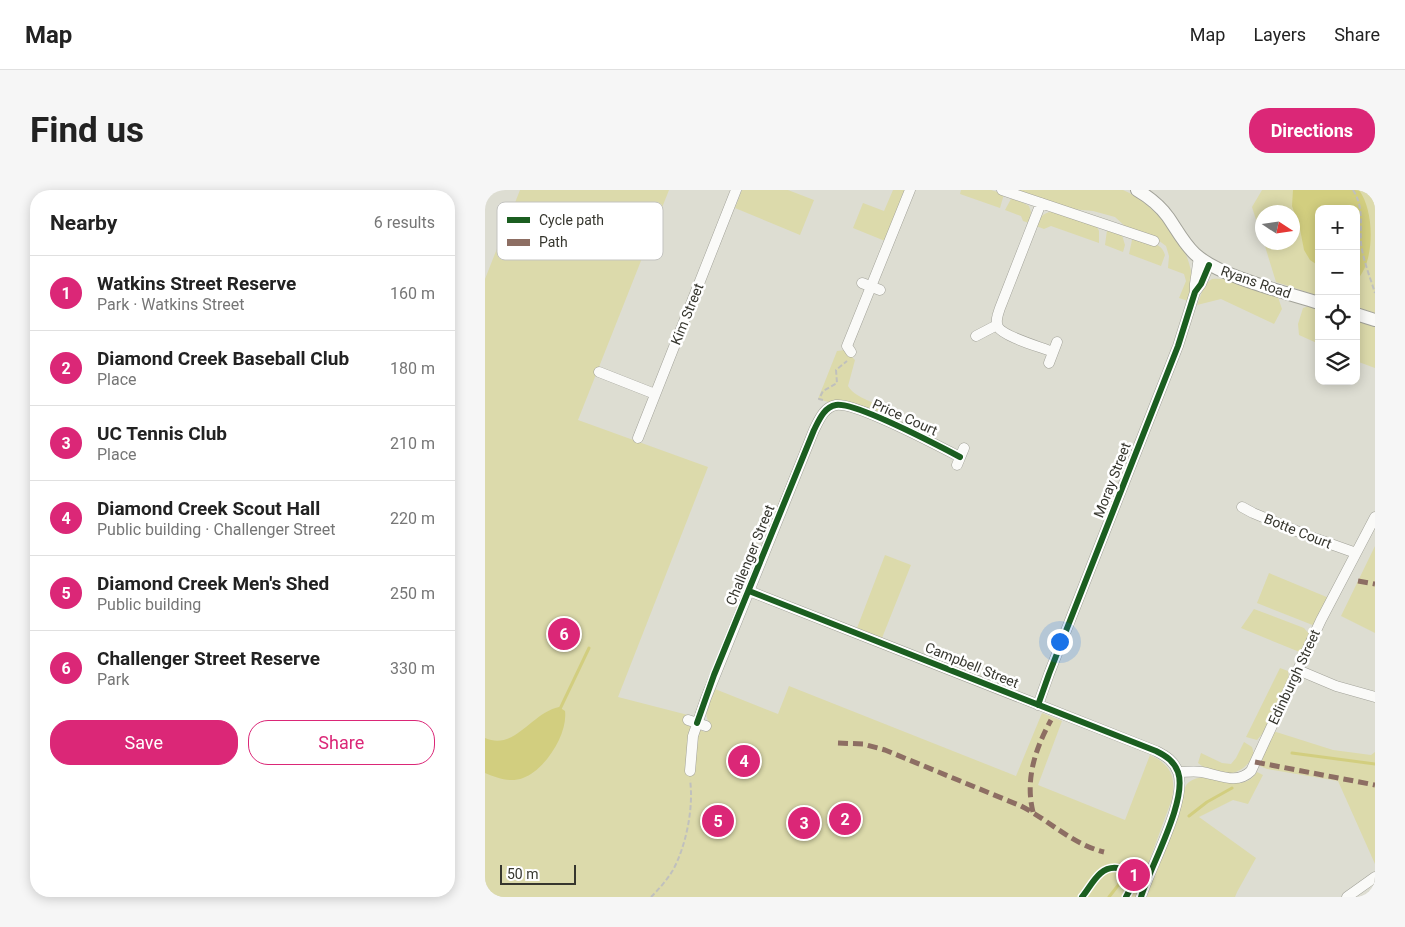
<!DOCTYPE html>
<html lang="en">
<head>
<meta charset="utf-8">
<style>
	:root { --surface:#fff; --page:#f6f6f6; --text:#222; --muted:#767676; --line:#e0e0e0; --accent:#db2777 }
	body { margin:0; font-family:Roboto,sans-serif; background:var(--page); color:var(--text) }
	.controls { position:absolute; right:15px; top:15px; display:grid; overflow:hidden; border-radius:10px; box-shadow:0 2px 12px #0003 }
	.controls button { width:45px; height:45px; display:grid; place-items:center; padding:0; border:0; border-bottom:1px solid var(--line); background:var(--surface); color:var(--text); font:25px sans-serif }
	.compass { position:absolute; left:770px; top:15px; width:45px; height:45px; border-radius:50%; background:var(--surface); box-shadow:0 2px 12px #0003; rotate:102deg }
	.scale { position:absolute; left:15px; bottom:12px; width:76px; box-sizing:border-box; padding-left:5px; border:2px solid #36362e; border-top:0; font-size:14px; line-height:18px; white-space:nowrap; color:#36362e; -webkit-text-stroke:4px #fff; paint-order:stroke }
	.you { position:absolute; left:574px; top:451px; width:18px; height:18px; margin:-12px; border:4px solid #fff; border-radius:50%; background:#1a73e8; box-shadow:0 0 0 8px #1a73e833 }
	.badge { display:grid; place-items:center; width:32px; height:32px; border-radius:50%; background:var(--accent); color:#fff; font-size:16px; font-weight:700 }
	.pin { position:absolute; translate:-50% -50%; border:2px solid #fff; box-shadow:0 1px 5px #0006 }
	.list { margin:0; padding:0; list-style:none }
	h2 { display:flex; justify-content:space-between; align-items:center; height:65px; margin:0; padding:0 20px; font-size:21px }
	h2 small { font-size:16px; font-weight:400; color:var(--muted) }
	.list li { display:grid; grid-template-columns:32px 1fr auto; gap:15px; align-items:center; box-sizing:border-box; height:75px; padding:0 20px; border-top:1px solid var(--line) }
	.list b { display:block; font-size:19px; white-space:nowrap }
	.list p { margin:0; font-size:16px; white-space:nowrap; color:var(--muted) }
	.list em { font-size:16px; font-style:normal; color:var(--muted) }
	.actions { display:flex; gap:10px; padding:15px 20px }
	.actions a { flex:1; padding:11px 0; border:1px solid var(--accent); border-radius:20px; text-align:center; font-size:18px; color:var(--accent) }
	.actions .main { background:var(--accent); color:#fff }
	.icon { flex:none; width:28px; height:28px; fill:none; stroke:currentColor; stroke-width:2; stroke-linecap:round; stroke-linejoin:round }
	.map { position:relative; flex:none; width:890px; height:707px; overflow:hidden; border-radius:20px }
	header { display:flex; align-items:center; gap:30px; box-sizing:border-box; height:70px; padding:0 25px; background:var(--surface); border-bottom:1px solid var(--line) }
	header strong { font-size:24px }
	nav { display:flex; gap:28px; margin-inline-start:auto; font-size:18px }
	.intro { display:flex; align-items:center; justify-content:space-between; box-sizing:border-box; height:120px; padding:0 30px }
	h1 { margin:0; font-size:35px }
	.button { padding:12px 22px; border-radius:20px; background:var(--accent); color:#fff; font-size:18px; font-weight:700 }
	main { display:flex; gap:30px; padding:0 30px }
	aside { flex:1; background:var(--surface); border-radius:20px; box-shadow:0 2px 12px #0003 }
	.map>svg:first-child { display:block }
	.green { fill:#dcdaab }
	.water { fill:#d2ce7f }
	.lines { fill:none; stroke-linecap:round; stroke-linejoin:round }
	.stream { stroke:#d2ce7f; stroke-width:3 }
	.minor-casing { stroke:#a2a299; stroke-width:11 }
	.major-casing { stroke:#a2a299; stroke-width:14 }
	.path { stroke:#c0c0bd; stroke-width:2; stroke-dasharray:5 2.5; stroke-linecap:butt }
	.minor { stroke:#fafaf8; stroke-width:10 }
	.major { stroke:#fafaf8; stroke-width:12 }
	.quiet { stroke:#8d6e63; stroke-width:5; stroke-dasharray:10 5; stroke-linecap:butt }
	.cycleway-casing { stroke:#fff; stroke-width:9 }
	.cycleway { stroke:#1b5e20; stroke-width:6 }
	.labels { text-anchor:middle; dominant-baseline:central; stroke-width:5; stroke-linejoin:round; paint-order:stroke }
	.street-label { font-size:14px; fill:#36362e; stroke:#fff }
	.key { fill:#fff; stroke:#c3c3c0; stroke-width:1 }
	.key-label { font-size:14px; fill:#36362e }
</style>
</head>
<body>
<header>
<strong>Map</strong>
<nav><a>Map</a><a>Layers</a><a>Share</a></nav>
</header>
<div class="intro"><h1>Find us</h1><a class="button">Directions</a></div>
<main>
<aside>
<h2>Nearby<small>6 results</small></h2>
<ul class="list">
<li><span class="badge">1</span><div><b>Watkins Street Reserve</b><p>Park · Watkins Street</p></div><em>160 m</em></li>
<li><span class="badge">2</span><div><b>Diamond Creek Baseball Club</b><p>Place</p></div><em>180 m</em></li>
<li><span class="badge">3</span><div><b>UC Tennis Club</b><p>Place</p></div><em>210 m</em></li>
<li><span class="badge">4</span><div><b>Diamond Creek Scout Hall</b><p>Public building · Challenger Street</p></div><em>220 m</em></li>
<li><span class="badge">5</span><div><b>Diamond Creek Men's Shed</b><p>Public building</p></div><em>250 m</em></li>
<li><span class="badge">6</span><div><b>Challenger Street Reserve</b><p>Park</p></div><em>330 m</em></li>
</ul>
<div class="actions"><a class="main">Save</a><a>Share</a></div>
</aside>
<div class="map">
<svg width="890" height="707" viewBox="0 0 890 707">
	<rect width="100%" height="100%" fill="#ddddd2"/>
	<!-- green -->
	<path class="green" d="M35,0H184L93,230L223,277L133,507L203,525L200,534L220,542L224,532C217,523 226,509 230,499L293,524L304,496L531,586L557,523L577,531L553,595L640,630L665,565C686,575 691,586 687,609L651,707H0V89Z
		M257,0H303L329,10L315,45L250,18Z
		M408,0H421L400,51L368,38L378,13L399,21Z
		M476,0H506L519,4L515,18L475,4Z
		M530,0H638C664,10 699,49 705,77C708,88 705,100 703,111L694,108L701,91L699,84L683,78L684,66L681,56L673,50L642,38L630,27L608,21L587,19Z
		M777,0H890V123L871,117V19H834V106L791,92L779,53L808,52V22H778L777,49L767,17Z
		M527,7L544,16L546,22L544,33L538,31L536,26L520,20Z
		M569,22L611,35L614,41V53L566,36L559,39L551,36C555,28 558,21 569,22Z
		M622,40L637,45L640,55L638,62L620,55Z
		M650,48C661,51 677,52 680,65L676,76L644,64L647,50Z
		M727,89C749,87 773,99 793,107L797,119L789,134L736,109L712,115L720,94Z
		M824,116L834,118V154L814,145L813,134L818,118Z
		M871,130L890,135V178L871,171Z
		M360,160L370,170L363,196C371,210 402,217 417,223L413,232L333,209L352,161Z
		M890,356V443L856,426Z
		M400,365L426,375L397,448L372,438Z
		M784,383L844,408L830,436L772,413Z
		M769,419L819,438L825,445L817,463L756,438Z
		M795,478L803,481L804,489L778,543L772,550L761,547Z
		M788,541L848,560L886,565L890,562V674L853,591L782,579L775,576Z
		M759,552L767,557L769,564C758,588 733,589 713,573L716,563L737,573L746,574L751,568Z
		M772,582L778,585L763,614L748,610L714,627L771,668L752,702L750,707H662C670,677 686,650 695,620C698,612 697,597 704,592C725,576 754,609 772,582Z"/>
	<!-- water -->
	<path class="water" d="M808,0H874C890,22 890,71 872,90L871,19H834V76L825,70L819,60L815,39L807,16Z
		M74,517L80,521C83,544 60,580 38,588C25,593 12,588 0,583V548C30,561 46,523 74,517Z"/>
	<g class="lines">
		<!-- stream -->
		<path class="stream" d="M74,521L104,458
			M807,563L890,574
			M704,626L722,612L747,598
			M624,707L638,689"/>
		<defs>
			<path id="minor" d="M517,0L669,51
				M556,13L515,118C513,124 510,131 513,137C519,147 556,157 568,162
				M377,93L395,100
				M710,102V94L714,67
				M491,146L512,135
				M366,162L362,156L425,0
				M564,173L572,152
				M114,182L170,204
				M153,248L251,0
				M472,275L479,258
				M757,317L768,323L826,347L871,363
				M264,401L671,561C681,566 689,571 693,582C703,610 665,677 656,707
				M813,480L851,496L890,507
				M553,515L564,484L693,156L710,102L716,94L724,75
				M203,530L221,536
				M205,581L208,546L221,508L329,240C334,230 339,217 351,215C370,212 454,256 475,267
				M693,582C701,582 709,581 717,582C734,585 752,595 766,581L836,430L890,327
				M862,707L890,687"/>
			<path id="major" d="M652,0C664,7 675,16 683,27C692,40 699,54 710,64C735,87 800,102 834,113
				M871,124L890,130"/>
		</defs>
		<!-- minor casing -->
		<use href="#minor" class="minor-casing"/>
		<!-- major casing -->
		<use href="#major" class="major-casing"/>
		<!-- path -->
		<path class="path" d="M868,0C879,17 875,34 876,53C878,70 885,87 890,103
			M338,210L334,209L338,201L352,193L351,180L362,171
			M166,707C174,699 182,690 188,680C201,656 209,617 205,590"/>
		<!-- minor -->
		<use href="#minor" class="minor"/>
		<!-- major -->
		<use href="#major" class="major"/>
		<!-- quiet -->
		<path class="quiet" d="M873,391L890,394
			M353,553L378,554L400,560L536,616C565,631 587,654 619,662
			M770,572L890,595
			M548,622C540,590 550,559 566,530"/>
		<defs>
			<path id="cycleway" d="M264,401L671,561C681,566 689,571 693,582C703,610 665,677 656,707
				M553,515L564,484L693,156L710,102L716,94L724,75
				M212,533L229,485L329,240C334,230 339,217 351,215C370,212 454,256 475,267
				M597,707C607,695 614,676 632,678C639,679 644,684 648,689V694L641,707"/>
		</defs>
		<!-- cycleway casing -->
		<use href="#cycleway" class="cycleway-casing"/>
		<!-- cycleway -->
		<use href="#cycleway" class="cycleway"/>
	</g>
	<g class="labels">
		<!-- street labels -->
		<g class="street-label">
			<text transform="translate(771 92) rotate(19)">Ryans Road</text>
			<text transform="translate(202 124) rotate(-68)">Kim Street</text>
			<text transform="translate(420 227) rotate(24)">Price Court</text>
			<text transform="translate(627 290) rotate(-69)">Moray Street</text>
			<text transform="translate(813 341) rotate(22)">Botte Court</text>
			<text transform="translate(265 365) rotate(-68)">Challenger Street</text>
			<text transform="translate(487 475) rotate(22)">Campbell Street</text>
			<text transform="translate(809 487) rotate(-65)">Edinburgh Street</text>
		</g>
	</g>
	<!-- legend -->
	<rect x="12" y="12" width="166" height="58" rx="8" class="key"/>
	<rect x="22" y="27" width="23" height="6" fill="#1b5e20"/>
	<rect x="22" y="49" width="23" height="7" fill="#8d6e63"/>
	<g class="key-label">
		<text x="54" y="35">Cycle path</text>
		<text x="54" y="57">Path</text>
	</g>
</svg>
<div class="controls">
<button>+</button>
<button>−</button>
<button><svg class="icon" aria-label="locate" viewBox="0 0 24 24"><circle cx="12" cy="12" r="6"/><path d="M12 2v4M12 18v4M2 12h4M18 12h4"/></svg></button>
<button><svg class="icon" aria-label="layers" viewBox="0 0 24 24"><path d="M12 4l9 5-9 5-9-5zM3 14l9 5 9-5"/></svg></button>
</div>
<svg class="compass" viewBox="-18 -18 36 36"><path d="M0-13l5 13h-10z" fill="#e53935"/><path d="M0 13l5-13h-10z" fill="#767676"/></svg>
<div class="scale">50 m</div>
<div class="you"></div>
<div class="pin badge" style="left:649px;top:685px">1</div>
<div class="pin badge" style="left:360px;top:629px">2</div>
<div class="pin badge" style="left:319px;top:633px">3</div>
<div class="pin badge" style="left:259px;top:571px">4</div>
<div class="pin badge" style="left:233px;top:631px">5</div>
<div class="pin badge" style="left:79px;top:444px">6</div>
</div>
</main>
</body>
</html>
